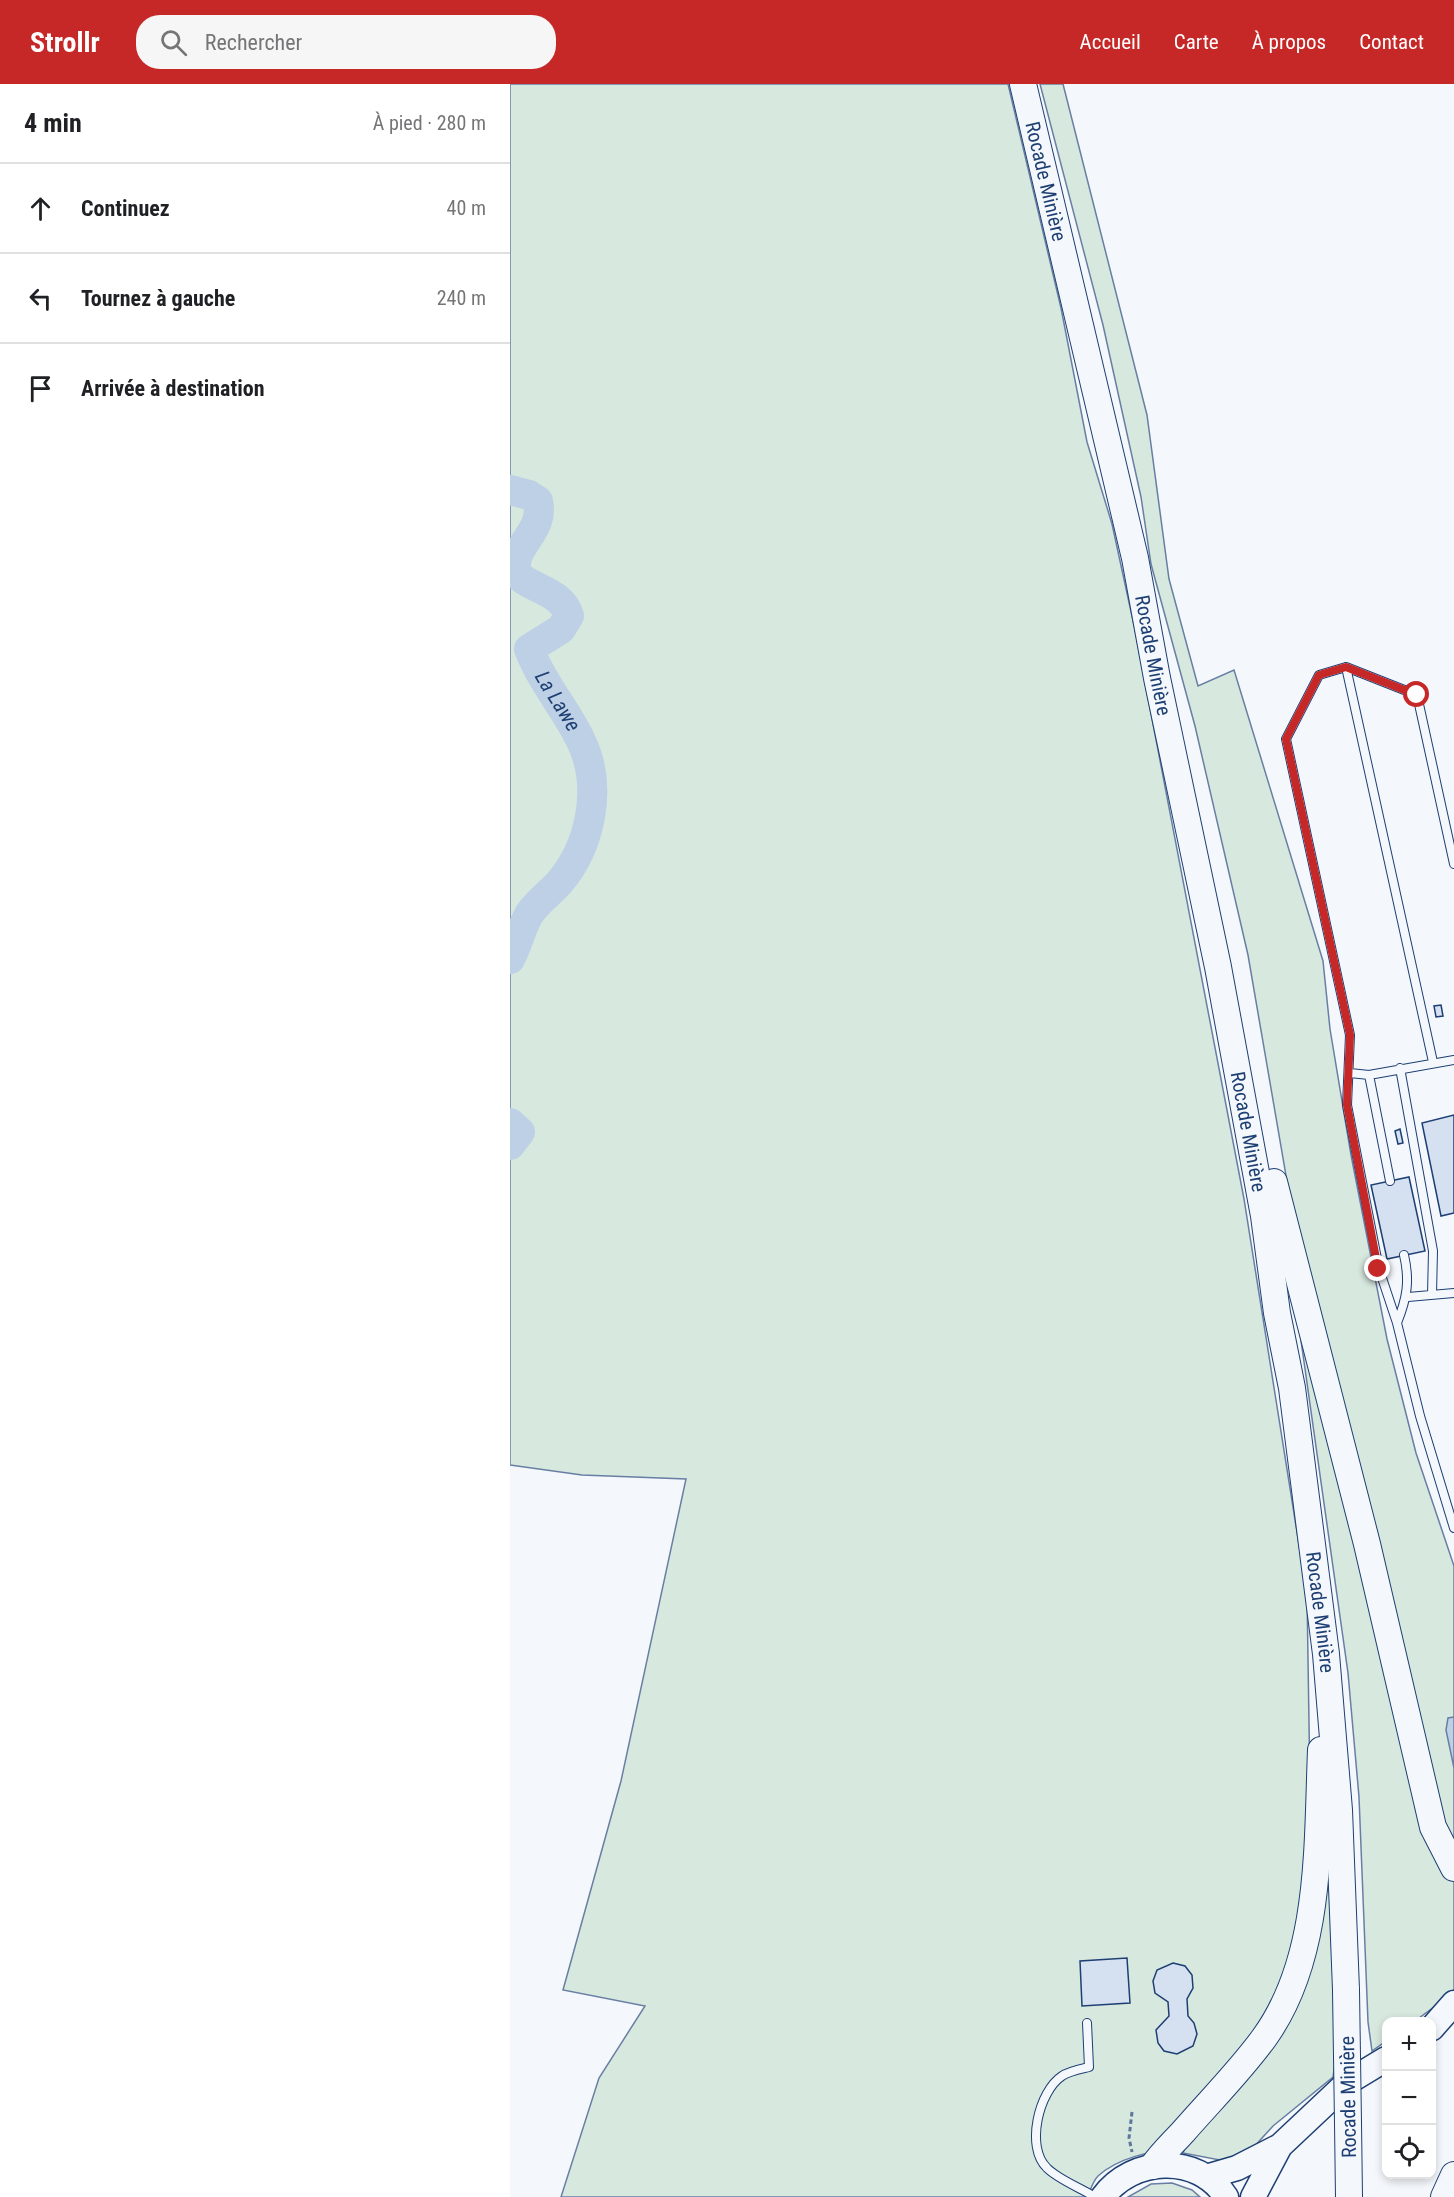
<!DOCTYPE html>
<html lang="fr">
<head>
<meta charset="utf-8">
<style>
	:root { --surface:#fff; --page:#f6f6f6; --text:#202124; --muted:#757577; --line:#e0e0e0; --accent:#c62828 }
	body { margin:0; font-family:"Roboto Condensed",sans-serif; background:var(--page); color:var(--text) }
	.controls { position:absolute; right:18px; bottom:18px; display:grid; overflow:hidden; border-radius:12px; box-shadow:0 3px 9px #0003 }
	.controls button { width:54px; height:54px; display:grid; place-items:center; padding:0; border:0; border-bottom:2px solid var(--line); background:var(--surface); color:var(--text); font:30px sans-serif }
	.stop { position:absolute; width:18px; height:18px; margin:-14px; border:4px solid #c62828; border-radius:50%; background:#fff }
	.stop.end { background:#c62828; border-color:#fff; box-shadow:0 2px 6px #0008 }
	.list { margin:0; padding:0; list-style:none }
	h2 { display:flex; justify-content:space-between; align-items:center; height:78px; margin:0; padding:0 24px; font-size:26px }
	h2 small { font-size:20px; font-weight:400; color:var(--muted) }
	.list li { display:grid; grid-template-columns:39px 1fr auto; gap:18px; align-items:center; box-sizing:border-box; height:90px; padding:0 24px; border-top:2px solid var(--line) }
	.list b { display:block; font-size:22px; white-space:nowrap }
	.list em { font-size:20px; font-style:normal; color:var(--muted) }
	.icon { flex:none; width:33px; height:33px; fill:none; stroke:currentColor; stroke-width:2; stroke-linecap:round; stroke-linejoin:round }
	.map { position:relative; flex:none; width:944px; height:2113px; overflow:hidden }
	header { display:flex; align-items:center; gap:36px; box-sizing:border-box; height:84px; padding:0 30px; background:var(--accent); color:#fff }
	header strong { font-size:28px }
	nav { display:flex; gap:33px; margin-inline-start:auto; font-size:21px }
	.search { width:420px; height:54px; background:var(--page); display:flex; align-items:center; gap:15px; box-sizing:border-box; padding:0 21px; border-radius:24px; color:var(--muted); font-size:22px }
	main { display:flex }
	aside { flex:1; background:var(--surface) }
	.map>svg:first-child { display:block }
	.green { fill:#d7e8df; stroke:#687fa3; stroke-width:1.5 }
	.water { fill:#bed0e5; stroke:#687fa3; stroke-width:1.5 }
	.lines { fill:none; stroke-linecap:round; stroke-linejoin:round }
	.river { stroke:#bed0e5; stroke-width:30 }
	.building { fill:#d5e0f0; stroke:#1d3f73; stroke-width:1.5 }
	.service-casing { stroke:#1d3f73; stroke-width:10 }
	.primary-casing { stroke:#1d3f73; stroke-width:27 }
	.trunk-casing { stroke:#1d3f73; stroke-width:28 }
	.path { stroke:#5e769c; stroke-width:3; stroke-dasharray:4.5 3; stroke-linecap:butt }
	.service { stroke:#f4f7fb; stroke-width:8 }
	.primary { stroke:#f4f7fb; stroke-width:24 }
	.trunk { stroke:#f4f7fb; stroke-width:26 }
	.trunk-bridge-casing { stroke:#1d3f73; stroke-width:28; stroke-linecap:butt }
	.trunk-bridge { stroke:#f4f7fb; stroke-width:26 }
	.route { stroke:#c62828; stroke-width:8 }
	.labels { text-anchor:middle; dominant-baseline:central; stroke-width:4.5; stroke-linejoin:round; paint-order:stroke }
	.street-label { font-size:20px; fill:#1d3f73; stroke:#f4f7fb }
	.water-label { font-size:21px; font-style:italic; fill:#1d3f73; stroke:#f4f7fb }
</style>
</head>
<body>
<header>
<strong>Strollr</strong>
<div class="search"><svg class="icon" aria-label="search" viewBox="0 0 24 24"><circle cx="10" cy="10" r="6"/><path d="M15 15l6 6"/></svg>Rechercher</div>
<nav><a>Accueil</a><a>Carte</a><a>À propos</a><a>Contact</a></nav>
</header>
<main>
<aside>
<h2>4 min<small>À pied · 280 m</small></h2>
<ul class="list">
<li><svg class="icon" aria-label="ahead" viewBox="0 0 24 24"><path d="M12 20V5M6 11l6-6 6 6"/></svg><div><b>Continuez</b></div><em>40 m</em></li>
<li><svg class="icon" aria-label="left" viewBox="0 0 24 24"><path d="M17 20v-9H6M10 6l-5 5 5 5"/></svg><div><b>Tournez à gauche</b></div><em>240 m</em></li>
<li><svg class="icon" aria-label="arrive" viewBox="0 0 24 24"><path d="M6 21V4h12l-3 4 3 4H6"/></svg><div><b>Arrivée à destination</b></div></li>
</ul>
</aside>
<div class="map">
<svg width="944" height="2113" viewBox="0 0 944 2113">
	<rect width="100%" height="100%" fill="#f4f7fb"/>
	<!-- green -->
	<path class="green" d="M0,0H498L551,224L577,358L602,440L625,546L734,1115L797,1511L800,1702L820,1732L827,1965L823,1993L763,2042L741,2066L715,2077L673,2069L676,2062C647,2067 611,2071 588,2092C583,2097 580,2107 577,2113H51L89,1994L135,1922L53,1906L111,1697L176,1395L72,1391L0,1381Z
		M530,0H553L637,331L659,495L688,602L724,586L813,877L820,945L841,1071L877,1255L906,1369L944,1482V1908L905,1937L876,1938V1957L862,1967L858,1938L849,1713L838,1589L784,1207L778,1103L738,871L685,642L641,480L631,413L593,241Z
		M662,2099L682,2106L690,2113H618L641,2100Z"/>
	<!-- water -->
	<path class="water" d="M944,1633V1684L936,1646L938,1634Z"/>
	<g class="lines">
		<!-- river -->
		<g class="river">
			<path id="s1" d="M0,406L19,411L28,417C35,447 3,461 6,485C9,504 51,503 59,532L51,545L19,565C32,599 56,625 71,657C93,702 81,762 49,799C39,810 28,817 20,829C11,843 8,861 0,875"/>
			<path d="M0,1039L10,1048L0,1061"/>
		</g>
	</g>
	<!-- building -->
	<path class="building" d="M931,921L933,932L926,933L924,922Z
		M944,1031V1129L931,1132L912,1039Z
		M890,1045L893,1059L888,1060L885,1047Z
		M899,1093L915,1167L877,1175L861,1101Z
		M617,1874L620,1919L572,1922L570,1877Z
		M663,1879L675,1882L682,1891L683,1904L677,1915L678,1932L684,1939L687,1950L683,1962L667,1970L654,1967L648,1959L646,1946L659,1932L658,1918L645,1909L643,1897L647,1886Z"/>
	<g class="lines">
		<defs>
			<path id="service" d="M836,583L923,978
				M944,780L907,611L836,583L809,591L776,655L840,951L837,1021L869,1185L887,1239L910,1332L944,1444
				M890,984L923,1167L922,1211
				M840,989L859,991L944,976
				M859,991L880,1097
				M898,1213L944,1209
				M887,1239C897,1214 900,1197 894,1171
				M577,1939L579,1983C571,1985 559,1987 552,1992C529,2007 515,2063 537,2084C549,2096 571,2104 585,2113"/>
			<path id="primary" d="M922,1944L944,1919
				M696,2093L727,2084L770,2062L838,1998L876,1975
				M593,2113C622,2073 688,2069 716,2113
				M743,2113L770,2062"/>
			<g id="trunk">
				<path id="s2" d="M513,0L625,474L647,594L708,883L754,1132L767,1229L782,1304L816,1570L829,1726L836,1906"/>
				<path d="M764,1098L857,1460L923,1743L944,1784"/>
				<path d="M838,2039L839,2113"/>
				<path d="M643,2082C652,2069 663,2059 673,2048C700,2017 730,1987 754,1954C812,1874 807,1761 811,1666"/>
				<path d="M934,2113L944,2091"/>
			</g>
		</defs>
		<!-- service casing -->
		<use href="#service" class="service-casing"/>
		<!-- primary casing -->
		<use href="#primary" class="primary-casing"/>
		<!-- trunk casing -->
		<use href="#trunk" class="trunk-casing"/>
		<!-- path -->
		<path class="path" d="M622,2028L619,2054L622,2068"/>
		<!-- service -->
		<use href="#service" class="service"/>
		<!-- primary -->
		<use href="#primary" class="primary"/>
		<!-- trunk -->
		<use href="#trunk" class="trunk"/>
		<defs>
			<path id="trunk-bridge" d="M836,1906L838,2039"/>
		</defs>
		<!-- trunk-bridge casing -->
		<use href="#trunk-bridge" class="trunk-bridge-casing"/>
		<!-- trunk-bridge -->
		<use href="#trunk-bridge" class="trunk-bridge"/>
	</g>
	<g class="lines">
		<!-- route -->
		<path class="route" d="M868,1185L837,1021L840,951L776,655L809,591L836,583L907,611"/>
	</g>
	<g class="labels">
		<!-- street labels -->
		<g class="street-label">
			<text stroke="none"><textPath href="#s2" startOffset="100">Rocade Minière</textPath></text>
			<text stroke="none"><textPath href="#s2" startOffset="586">Rocade Minière</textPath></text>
			<text stroke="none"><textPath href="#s2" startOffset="1072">Rocade Minière</textPath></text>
			<text stroke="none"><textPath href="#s2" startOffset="1558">Rocade Minière</textPath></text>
			<text transform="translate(838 2013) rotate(-91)">Rocade Minière</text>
		</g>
		<!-- water labels -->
		<g class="water-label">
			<text stroke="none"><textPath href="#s1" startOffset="290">La Lawe</textPath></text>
		</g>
	</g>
</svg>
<div class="controls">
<button>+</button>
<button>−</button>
<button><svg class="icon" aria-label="locate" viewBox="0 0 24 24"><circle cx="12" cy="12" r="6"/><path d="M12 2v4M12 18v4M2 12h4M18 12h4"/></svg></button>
</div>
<div class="stop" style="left:907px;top:611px"></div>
<div class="stop end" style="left:868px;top:1185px"></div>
</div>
</main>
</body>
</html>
